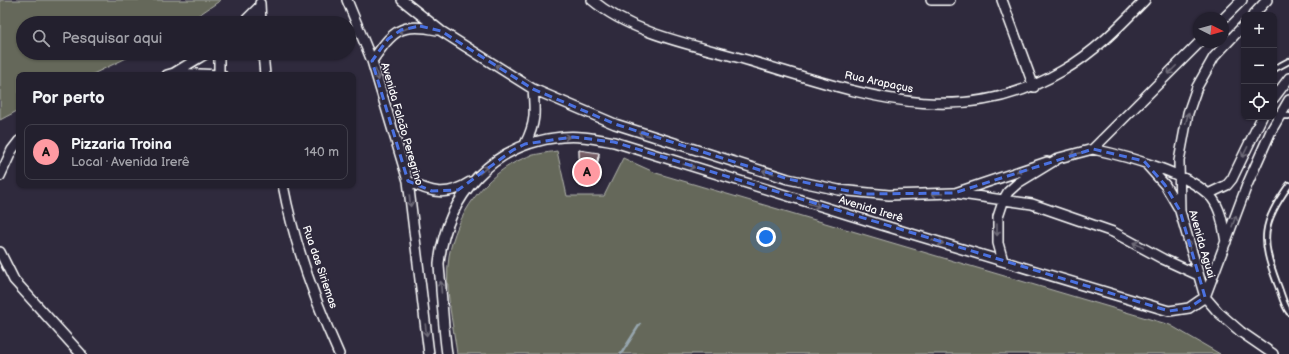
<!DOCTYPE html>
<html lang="pt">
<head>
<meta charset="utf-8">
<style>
	:root { --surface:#23202e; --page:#2b2836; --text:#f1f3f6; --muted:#a3a3aa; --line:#403e4a; --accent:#ff9aa2 }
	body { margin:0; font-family:"Balsamiq Sans",sans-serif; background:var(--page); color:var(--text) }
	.controls { position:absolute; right:12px; top:12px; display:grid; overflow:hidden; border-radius:8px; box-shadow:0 1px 3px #0004 }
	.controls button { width:36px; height:36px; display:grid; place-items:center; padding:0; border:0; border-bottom:1px solid var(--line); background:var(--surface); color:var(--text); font:20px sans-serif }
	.compass { position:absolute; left:1193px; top:12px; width:36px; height:36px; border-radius:50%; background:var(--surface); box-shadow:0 1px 3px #0004; rotate:96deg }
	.you { position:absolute; left:766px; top:237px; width:14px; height:14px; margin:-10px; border:3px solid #fff; border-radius:50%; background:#1a73e8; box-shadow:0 0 0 6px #1a73e833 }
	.badge { display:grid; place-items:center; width:26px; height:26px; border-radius:50%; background:var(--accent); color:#111; font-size:13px; font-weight:700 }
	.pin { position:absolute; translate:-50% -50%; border:2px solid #fff; box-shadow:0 1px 4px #0006 }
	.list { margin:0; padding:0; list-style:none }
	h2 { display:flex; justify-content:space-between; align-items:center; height:52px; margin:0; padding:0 16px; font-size:17px }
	h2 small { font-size:13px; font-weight:400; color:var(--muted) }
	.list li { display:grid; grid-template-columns:26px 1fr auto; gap:12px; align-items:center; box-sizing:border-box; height:56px; margin:0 8px 8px; padding:0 8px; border:1px solid var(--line); border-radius:8px }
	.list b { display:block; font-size:15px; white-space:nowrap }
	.list p { margin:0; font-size:13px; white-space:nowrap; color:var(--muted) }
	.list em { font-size:13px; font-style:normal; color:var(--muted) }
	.icon { flex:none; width:22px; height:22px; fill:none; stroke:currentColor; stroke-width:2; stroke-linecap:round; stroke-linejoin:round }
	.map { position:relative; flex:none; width:1289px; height:354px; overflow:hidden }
	.search { position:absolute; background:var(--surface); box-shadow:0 1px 3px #0004; left:16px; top:16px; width:340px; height:44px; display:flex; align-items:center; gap:10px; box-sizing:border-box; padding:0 14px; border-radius:22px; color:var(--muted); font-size:15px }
	.panel { position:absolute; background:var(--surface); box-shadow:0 1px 3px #0004; left:16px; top:72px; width:340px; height:116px; border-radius:8px }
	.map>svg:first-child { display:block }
	.green { fill:#65685a; stroke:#b2b4ac }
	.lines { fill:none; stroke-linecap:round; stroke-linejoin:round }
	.stream { stroke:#97a6ae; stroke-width:2.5 }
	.lane-casing { stroke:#fff; stroke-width:8 }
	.street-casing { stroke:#fff; stroke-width:12 }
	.lane { stroke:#2f2a3d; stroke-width:4.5 }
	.street { stroke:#2f2a3d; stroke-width:9 }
	.wall { fill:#675359; stroke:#fff }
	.shaded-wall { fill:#544349; stroke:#fff }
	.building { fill:#786068; stroke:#fff }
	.oneway { stroke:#6d6a77 }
	.marked { fill:none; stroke:#4a71e0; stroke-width:3; stroke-dasharray:8 5; stroke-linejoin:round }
	.labels { text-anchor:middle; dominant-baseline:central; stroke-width:3.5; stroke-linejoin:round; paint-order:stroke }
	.street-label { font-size:11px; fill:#fff; stroke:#2f2a3d }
</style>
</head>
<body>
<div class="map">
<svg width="1289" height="354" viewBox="0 0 1289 354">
	<rect width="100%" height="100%" fill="#2f2a3d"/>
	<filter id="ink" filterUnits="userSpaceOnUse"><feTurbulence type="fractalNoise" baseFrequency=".025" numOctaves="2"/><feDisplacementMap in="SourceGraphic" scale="8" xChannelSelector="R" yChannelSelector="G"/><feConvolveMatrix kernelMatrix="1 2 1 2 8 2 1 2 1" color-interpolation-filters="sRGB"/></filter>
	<g filter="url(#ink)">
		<!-- green -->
		<path class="green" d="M0,0H221L187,23H23V53H137L91,75H19V110L0,120Z
			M557,151L567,196H604L623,158L656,173L1170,325L1220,354H457C453,323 444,288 449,256C456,216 484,174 524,158C533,154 546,153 557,151Z"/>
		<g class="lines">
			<!-- stream -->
			<path class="stream" d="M621,354L640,324"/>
			<defs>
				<path id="lane" d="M1274,69L1289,61
					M1274,112L1279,116H1289
					M1289,185C1262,224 1260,238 1277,283C1281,292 1283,304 1289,312"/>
				<path id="street" d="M347,0L372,61L408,181L429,354
					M402,0L441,31L533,89L615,124L788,179L839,190L889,195L954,193L1032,204L1113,232L1163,259L1198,275
					M592,0C634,35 695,45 747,60C855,91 955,134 1062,71C1094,53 1120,26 1145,0
					M931,0H950
					M1002,0L1034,87
					M260,3L261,23
					M1253,15L1267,0
					M1223,19L1242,0
					M243,23L260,6
					M1244,25L1214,57L1197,87L1188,113L1179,161L1180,211L1205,297L1218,312L1241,332L1273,354
					M219,53V74
					M263,53L265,75
					M372,61C393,31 400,22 437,30
					M174,73L207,53
					M167,75L174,73L222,75
					M1274,98L1289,78
					M525,144C536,123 535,112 533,89
					M1093,149C1125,156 1190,173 1212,198C1222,211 1223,227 1226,242
					M1147,165L1165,185L1178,207
					M0,176L12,150L19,141
					M408,181C431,193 447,197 470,182
					M283,185C294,243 315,301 339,354
					M955,193L1047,162
					M1208,194L1227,185L1232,179L1262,117
					M0,252L14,280L81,354
					M1003,261L998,243V217L1004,199L1008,192L1018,183L1059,158L1093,149L1200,42
					M1205,297L1247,185L1271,131L1289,100
					M447,354C444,333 443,312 441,290C441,281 439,272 439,263C447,195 493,143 562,137C580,135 597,139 614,142L882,225L1169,311L1189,308L1205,297"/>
			</defs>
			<!-- lane casing -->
			<use href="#lane" class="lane-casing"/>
			<!-- street casing -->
			<use href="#street" class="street-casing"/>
			<!-- lane -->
			<use href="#lane" class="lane"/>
			<!-- street -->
			<use href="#street" class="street"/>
		</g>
		<!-- wall -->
		<path class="wall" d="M579,150L599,157L591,187L580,186Z"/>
		<!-- shaded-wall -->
		<path class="shaded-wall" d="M599,153V157L591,187V182Z"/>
		<!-- building -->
		<path class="building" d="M579,150L599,153L591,182L580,181Z"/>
		<!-- one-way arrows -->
		<defs><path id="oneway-shaft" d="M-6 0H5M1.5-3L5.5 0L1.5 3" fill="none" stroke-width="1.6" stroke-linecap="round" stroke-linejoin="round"/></defs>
		<g class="oneway">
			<use href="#oneway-shaft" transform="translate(403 30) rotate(157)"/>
			<use href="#oneway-shaft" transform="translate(500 68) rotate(-148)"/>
			<use href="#oneway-shaft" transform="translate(1172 70) rotate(135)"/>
			<use href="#oneway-shaft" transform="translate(377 75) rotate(74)"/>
			<use href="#oneway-shaft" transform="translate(1187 118) rotate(-75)"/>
			<use href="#oneway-shaft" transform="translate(644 134) rotate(-163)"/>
			<use href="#oneway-shaft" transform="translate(564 137) rotate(-3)"/>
			<use href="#oneway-shaft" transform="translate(1245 152) rotate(116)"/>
			<use href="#oneway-shaft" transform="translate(1076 154) rotate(165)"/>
			<use href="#oneway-shaft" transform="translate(689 166) rotate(17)"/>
			<use href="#oneway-shaft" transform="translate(484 170) rotate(-41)"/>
			<use href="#oneway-shaft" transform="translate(1022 170) rotate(162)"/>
			<use href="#oneway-shaft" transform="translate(768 172) rotate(-163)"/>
			<use href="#oneway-shaft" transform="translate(937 194) rotate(178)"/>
			<use href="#oneway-shaft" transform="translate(410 201) rotate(83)"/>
			<use href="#oneway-shaft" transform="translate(814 205) rotate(17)"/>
			<use href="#oneway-shaft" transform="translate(1234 221) rotate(-71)"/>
			<use href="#oneway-shaft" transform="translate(997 230) rotate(89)"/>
			<use href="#oneway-shaft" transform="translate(938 242) rotate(16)"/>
			<use href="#oneway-shaft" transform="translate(1138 245) rotate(-152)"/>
			<use href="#oneway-shaft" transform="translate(1189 246) rotate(-107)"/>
			<use href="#oneway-shaft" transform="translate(441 287) rotate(-94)"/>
			<use href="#oneway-shaft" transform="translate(426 330) rotate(83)"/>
		</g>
	</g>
	<!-- marked area -->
	<path class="marked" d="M420,26L441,31L533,89L615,124L788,179L864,194L954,193L1093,149L1144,161L1165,185L1180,211L1205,297L1189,308L1169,311L614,142L573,137L525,144L513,150L458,190L432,191L408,181L372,61L388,39L401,30Z"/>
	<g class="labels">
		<!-- street labels -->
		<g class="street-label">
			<text transform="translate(879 82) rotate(12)">Rua Arapaçus</text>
			<text transform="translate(402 124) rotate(74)">Avenida Falcão Peregrino</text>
			<text transform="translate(871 209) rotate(17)">Avenida Irerê</text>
			<text transform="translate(1202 244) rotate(74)">Avenida Aguai</text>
			<text transform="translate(320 267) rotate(71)">Rua das Siriemas</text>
		</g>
	</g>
</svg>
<div class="controls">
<button>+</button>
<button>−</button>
<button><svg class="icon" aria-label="locate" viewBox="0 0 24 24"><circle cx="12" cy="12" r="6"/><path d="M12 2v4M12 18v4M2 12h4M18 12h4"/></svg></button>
</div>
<svg class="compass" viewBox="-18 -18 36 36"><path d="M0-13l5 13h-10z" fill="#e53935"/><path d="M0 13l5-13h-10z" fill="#a3a3aa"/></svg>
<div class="you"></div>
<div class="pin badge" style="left:587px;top:172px">A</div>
<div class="search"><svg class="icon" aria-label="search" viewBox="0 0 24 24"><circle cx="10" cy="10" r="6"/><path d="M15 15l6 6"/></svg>Pesquisar aqui</div>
<section class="panel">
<h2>Por perto<small></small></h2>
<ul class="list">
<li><span class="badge">A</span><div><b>Pizzaria Troina</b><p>Local · Avenida Irerê</p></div><em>140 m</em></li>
</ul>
</section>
</div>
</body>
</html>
